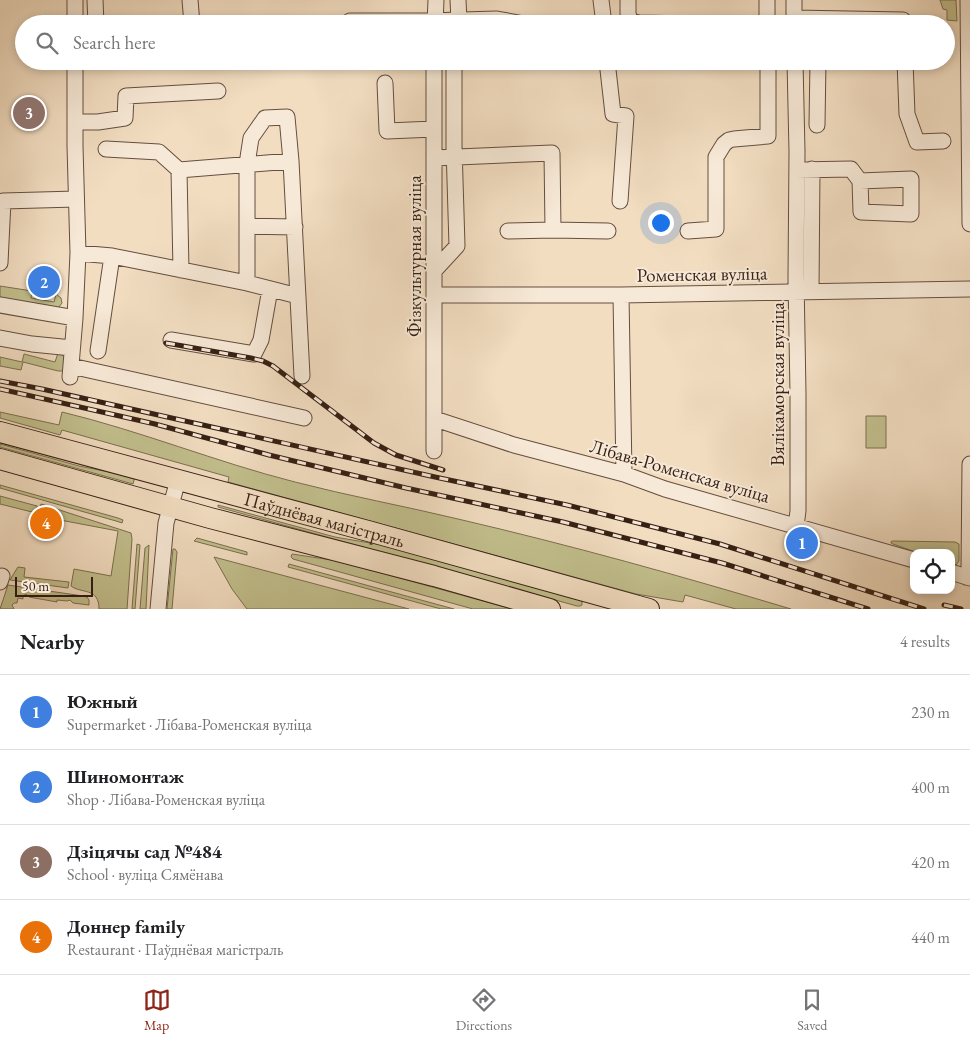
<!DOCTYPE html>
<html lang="en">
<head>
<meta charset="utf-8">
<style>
	:root { --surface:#fff; --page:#f6f6f6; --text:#202124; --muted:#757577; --line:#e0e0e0; --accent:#8f2418 }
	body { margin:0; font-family:"EB Garamond",serif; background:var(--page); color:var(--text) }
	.controls { position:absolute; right:15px; bottom:15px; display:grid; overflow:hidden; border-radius:10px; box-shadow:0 2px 8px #0003 }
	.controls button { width:45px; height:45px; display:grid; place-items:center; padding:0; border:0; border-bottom:1px solid var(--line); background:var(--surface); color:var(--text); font:25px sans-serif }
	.scale { position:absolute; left:15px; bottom:12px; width:78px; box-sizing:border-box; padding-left:5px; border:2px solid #361f14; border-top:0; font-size:14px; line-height:18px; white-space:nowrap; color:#361f14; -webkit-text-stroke:4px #f7e9d7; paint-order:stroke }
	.you { position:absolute; left:660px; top:222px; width:18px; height:18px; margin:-12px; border:4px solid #fff; border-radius:50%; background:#1a73e8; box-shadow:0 0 0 8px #1a73e833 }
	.badge { display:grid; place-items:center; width:32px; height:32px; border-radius:50%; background:var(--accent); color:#fff; font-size:16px; font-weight:700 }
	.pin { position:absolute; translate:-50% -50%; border:2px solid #fff; box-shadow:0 1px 5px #0006 }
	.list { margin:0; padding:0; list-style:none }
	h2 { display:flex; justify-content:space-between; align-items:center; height:65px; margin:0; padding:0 20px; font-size:21px }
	h2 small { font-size:16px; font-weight:400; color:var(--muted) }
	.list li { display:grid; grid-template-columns:32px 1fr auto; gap:15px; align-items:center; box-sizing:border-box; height:75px; padding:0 20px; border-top:1px solid var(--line) }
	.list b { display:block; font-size:19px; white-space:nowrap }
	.list p { margin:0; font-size:16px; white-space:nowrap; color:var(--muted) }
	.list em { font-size:16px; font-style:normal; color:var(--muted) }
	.icon { flex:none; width:28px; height:28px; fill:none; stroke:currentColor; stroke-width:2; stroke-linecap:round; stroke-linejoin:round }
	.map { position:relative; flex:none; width:970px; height:609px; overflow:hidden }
	.search { position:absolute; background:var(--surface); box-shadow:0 2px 8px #0003; left:15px; right:15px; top:15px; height:55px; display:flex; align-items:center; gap:12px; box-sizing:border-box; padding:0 18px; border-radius:28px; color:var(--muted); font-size:19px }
	.sheet { height:365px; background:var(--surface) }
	nav { display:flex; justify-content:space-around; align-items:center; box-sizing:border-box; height:70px; border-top:1px solid var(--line); background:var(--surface); font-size:14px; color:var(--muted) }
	nav a { display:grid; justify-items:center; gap:2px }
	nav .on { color:var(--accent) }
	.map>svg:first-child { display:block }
	.green { fill:#c2bf8d; stroke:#7c6f50 }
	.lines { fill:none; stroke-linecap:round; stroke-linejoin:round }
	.minor-casing { stroke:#654e3f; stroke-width:17 }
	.major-casing { stroke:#361f14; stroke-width:22 }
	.minor { stroke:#f7e9d7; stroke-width:15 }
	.major { stroke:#f2ddc1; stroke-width:20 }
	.rail-casing { stroke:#361f14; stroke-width:5 }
	.rail { stroke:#f7e9d7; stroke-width:3; stroke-dasharray:9; stroke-linecap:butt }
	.labels { text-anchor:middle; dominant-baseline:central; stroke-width:4; stroke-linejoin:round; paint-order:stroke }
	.street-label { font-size:19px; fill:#361f14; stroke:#f7e9d7 }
</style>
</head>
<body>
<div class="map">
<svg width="970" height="609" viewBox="0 0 970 609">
	<rect width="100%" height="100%" fill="#f2ddc1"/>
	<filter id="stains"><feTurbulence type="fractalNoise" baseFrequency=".004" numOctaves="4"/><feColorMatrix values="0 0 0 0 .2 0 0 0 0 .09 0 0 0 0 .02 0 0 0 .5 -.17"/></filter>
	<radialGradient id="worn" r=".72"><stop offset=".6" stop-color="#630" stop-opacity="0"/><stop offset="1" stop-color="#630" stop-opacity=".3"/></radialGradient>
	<!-- green -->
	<path class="green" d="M940,0H956L957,21L947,20V10L943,9Z
		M0,286L32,291L31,298L54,302L56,294L61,298L62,303L59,307L54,309L0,299Z
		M58,353L64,356V371H58L23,362L21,370L0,366V357L22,362L24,354L55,362Z
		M0,412L59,425L62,412C141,431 216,462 295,482C349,496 404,506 458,519C570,545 681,576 791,609H736L685,595L683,602L636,594L228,482L229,477L62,430L60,435L0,418Z
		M866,416H886V448H866Z
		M0,444L79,466L135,477L133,484L0,447Z
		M0,485L118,518L123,520L122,523L116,521L0,488Z
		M0,496L37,506L36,513L0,504Z
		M41,504L131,533L132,539L127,609H99C99,587 81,594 71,586L74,569L111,576L118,531L39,516Z
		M218,505L335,537L382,545L579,600L582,601V605L580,606H577L218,507Z
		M197,538L247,552V555L194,541Z
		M892,541L955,542L959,544V561L956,565L951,564V553H918L893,544L891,543V542Z
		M137,544L140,545L135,609H132Z
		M149,545L146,609H140L145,548Z
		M173,549H175L177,552L172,609H167Z
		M292,554L338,561L512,609H473L293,559L291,557Z
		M214,557L409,609H247L232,589Z
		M289,564L454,609H441L288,567Z
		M18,567L25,568L24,577L69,582L68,588L10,580L16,570Z
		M8,585L83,596L87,597L89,600V605L73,603L70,600L67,601L57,600V602L29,597L26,594L23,596V599L18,598L17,603H14L12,605L14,609H0Z"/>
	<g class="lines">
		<defs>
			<path id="minor" d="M95,0L96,24
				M190,0L192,24
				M458,0L459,20
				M601,0L604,24
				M628,0V13L630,21L639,23L691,24
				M767,0V24
				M794,0V24
				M968,0L970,224
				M794,18L903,20V24
				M75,24V0
				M345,24L350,21H427L497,19L524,24
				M435,24L436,0
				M434,61V451
				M607,61L613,114L626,116L620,201
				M795,61L797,152L796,278L798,394V511L796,526
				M905,61L907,114L917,142L943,141
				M385,83L387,131L434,129
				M75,122H98L125,118L126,96L218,91
				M817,125L818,61
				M106,149L159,152L179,170
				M434,158L552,153L553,230L608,231
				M797,170L851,169L860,181L861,212L911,214V179L860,181
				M247,226L295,227
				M508,231L553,230
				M688,231L716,229V157L724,144L729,140L734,139L768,136V61
				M78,253L112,256L247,283V164L251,138L265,118L287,117L291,161
				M0,263L3,201L76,199
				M181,270L179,170L291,161L302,376
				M434,271L457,246L454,147V61
				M247,283L298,296
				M811,292L812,169
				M434,295H621L970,289
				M621,295L624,474
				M0,305L75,318
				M0,338L32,344L72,348
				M171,340L254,354L261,340L270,289
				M98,351L112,256
				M71,366L304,418
				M70,377L75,318L78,253L75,146V61
				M435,419L514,445L624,474L665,489L914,560
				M951,572L970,578
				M966,577L969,569L970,464
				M0,582L2,576
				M158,609L166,523L178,480"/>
			<g id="major">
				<path id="s1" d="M0,432L368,531L649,609"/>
				<path d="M0,459L210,518L434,576L550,609"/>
			</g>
		</defs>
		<!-- minor casing -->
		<use href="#minor" class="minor-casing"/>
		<!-- major casing -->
		<use href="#major" class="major-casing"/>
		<!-- minor -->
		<use href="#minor" class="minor"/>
		<!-- major -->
		<use href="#major" class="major"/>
		<defs>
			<path id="rail" d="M166,343L251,358L263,361L273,366L374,443L396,455L443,470
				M0,381L42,389L435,477L567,505L720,544L924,609
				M0,389L155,424L269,455L406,488L563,522L722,563L868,609
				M944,605L961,609"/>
		</defs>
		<!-- rail casing -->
		<use href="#rail" class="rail-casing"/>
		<!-- rail -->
		<use href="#rail" class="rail"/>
	</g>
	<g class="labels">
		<!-- street labels -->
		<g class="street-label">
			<text transform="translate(414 256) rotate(-90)">Фізкультурная вуліца</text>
			<text transform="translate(702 274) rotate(-1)">Роменская вуліца</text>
			<text transform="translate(777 384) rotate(-90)">Вялікаморская вуліца</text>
			<text transform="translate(680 471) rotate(16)">Лібава-Роменская вуліца</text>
			<text stroke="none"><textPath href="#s1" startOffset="336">Паўднёвая магістраль</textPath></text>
		</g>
	</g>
	<rect width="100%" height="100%" filter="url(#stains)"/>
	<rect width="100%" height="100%" fill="url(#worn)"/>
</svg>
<div class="controls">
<button><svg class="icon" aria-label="locate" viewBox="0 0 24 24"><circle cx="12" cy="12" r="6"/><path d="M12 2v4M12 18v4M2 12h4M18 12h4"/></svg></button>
</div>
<div class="scale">50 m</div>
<div class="you"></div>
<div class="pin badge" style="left:802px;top:543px;background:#3f7fe0">1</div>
<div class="pin badge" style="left:44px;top:282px;background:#3f7fe0">2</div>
<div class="pin badge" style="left:29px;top:113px;background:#8d6e63">3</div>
<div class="pin badge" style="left:46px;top:523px;background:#e8710a">4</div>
<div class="search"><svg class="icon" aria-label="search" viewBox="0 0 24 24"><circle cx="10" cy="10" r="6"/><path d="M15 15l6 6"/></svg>Search here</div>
</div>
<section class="sheet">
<h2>Nearby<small>4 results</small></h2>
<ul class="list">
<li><span class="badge" style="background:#3f7fe0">1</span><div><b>Южный</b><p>Supermarket · Лібава-Роменская вуліца</p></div><em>230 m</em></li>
<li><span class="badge" style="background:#3f7fe0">2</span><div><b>Шиномонтаж</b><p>Shop · Лібава-Роменская вуліца</p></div><em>400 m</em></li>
<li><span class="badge" style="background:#8d6e63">3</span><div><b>Дзіцячы сад №484</b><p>School · вуліца Сямёнава</p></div><em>420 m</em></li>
<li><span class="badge" style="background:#e8710a">4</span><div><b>Доннер family</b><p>Restaurant · Паўднёвая магістраль</p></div><em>440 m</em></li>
</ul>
</section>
<nav>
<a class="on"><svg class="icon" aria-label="map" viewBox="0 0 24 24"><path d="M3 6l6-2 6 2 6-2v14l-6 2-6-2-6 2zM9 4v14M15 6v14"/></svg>Map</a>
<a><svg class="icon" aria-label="directions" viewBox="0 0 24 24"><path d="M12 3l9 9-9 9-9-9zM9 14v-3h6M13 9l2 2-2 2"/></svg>Directions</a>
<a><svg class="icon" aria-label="saved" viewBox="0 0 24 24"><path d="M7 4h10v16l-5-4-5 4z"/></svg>Saved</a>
</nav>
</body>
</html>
